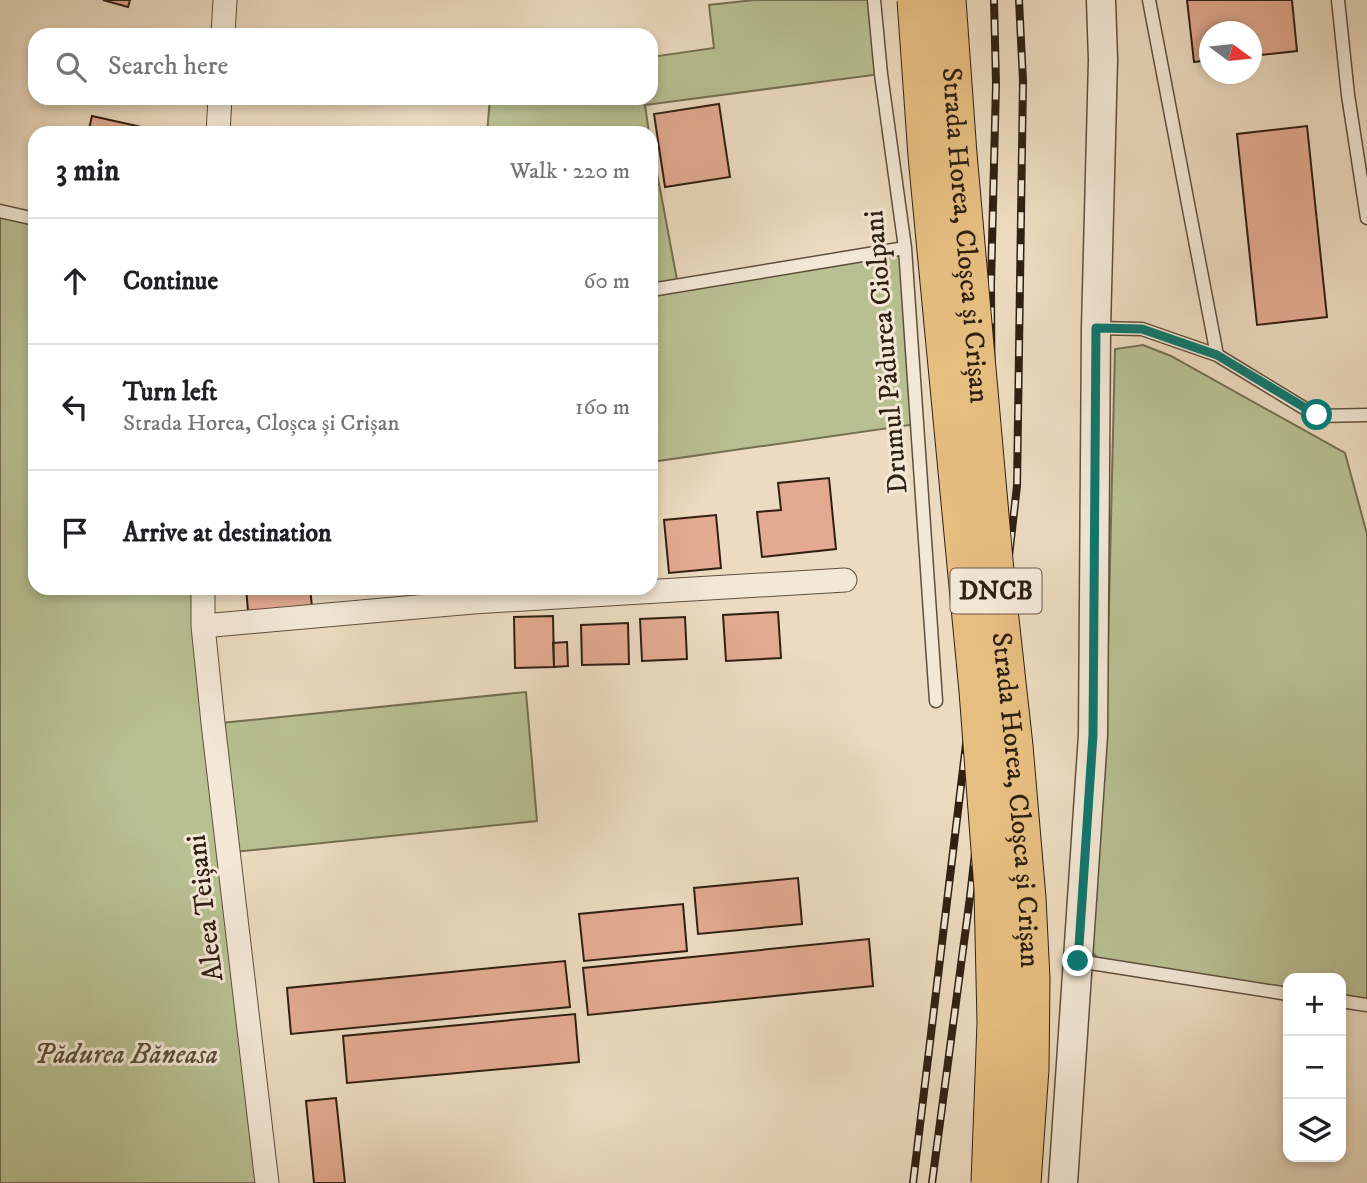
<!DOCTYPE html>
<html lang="en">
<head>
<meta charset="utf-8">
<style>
	:root { --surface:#fff; --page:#f2f2f2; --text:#202124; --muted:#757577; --line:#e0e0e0 }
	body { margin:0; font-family:"IM FELL DW Pica",serif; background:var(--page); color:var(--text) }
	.controls { position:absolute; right:21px; bottom:21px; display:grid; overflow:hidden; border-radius:14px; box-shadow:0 4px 10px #0003 }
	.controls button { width:63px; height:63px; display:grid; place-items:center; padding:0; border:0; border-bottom:2px solid var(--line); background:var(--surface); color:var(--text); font:35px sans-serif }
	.compass { position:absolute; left:1199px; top:21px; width:63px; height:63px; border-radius:50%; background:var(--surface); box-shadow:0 4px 10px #0003; rotate:105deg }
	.stop { position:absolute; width:21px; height:21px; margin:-16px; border:5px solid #0f766e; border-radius:50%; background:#fff }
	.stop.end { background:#0f766e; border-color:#fff; box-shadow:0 2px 7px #0008 }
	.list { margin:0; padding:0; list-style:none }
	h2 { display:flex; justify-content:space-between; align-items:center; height:91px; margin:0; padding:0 28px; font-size:30px }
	h2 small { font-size:23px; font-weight:400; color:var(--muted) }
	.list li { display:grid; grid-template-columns:46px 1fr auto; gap:21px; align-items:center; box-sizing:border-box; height:126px; padding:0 28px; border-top:2px solid var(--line) }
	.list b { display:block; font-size:26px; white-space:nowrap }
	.list p { margin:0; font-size:23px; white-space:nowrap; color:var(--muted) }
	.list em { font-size:23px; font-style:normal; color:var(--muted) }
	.icon { flex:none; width:38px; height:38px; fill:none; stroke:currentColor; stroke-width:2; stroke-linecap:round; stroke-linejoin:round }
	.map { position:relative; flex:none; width:1367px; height:1183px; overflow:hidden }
	.search { position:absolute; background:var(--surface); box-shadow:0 4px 10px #0003; left:28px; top:28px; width:630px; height:77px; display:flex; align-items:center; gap:18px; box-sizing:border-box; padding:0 24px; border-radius:21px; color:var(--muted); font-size:26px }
	.panel { position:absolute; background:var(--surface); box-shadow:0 4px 10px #0003; left:28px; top:126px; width:630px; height:469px; border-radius:21px }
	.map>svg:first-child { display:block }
	.green { fill:#b8c092; stroke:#747052; stroke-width:2 }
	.building { fill:#e3aa91; stroke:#302012; stroke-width:2 }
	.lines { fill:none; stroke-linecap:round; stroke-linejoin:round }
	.service-casing { stroke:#5f4f3e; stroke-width:15 }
	.minor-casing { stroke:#5f4f3e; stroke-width:25 }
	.tertiary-casing { stroke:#5f4f3e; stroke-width:31 }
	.service { stroke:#f3e8d6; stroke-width:12 }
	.minor { stroke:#f3e8d6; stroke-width:23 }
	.tertiary { stroke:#f3e8d6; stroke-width:28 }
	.rail-casing { stroke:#302012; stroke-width:8 }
	.rail { stroke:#f3e8d6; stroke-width:5; stroke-dasharray:16; stroke-linecap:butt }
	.primary-bridge-casing { stroke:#302012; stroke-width:39; stroke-linecap:butt }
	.primary-bridge { stroke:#e6be80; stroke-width:37 }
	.route { stroke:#0f766e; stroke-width:9 }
	.labels { text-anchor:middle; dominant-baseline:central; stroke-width:6; stroke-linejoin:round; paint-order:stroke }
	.shield { fill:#f3e8d6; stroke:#6a5c4d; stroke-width:2 }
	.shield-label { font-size:26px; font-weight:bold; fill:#302012 }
	.street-label { font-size:28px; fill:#302012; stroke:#f3e8d6 }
	.park-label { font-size:28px; font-style:italic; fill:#595038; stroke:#f3e8d6 }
</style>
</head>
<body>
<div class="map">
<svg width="1367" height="1183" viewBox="0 0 1367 1183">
	<rect width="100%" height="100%" fill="#ecdbc0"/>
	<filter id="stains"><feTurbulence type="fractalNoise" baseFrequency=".00286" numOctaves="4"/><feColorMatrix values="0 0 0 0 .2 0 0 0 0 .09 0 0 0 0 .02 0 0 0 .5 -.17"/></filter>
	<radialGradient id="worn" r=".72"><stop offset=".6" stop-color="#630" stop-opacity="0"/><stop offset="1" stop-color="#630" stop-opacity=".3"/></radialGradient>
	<!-- green -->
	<path class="green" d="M754,0H874L881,74L645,105L649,133H487L490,98H651V57L714,48L709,5Z
		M651,141L678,285L905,248L917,424L651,462Z
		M0,211L35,219V588H203L268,1183H0Z
		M1143,345L1171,356L1345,453L1367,534V1010L1341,1006V978H1288V999L1096,970L1097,958L1089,947L1108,647L1115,349Z
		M526,692L537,821L235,852L221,723Z"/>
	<!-- building -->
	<path class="building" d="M103,0H130L128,7Z
		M1187,0H1292L1297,51L1252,56V32H1210V60L1194,62Z
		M719,104L730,177L665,187L654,114Z
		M92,116L146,128L145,133H88Z
		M1307,126L1327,317L1257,325L1237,134Z
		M369,130L407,133H368Z
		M829,478L836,549L762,557L757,512L781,510L778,483Z
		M716,515L721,568L669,573L664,520Z
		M246,588H310L312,607L248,611Z
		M778,612L781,658L726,661L723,615Z
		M553,616L554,667L515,668L514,617Z
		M685,617L687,659L642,661L640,619Z
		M628,623L629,664L582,665L581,625Z
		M567,642L568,666L554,667L553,643Z
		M798,878L802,924L698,934L694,888Z
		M683,904L687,951L584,961L579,914Z
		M869,939L873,986L588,1015L583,968Z
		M565,961L570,1007L291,1034L287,988Z
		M575,1014L579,1062L347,1083L343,1036Z
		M336,1098L345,1183H314L306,1101Z"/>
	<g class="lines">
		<defs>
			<path id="service" d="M874,0L881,74L905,248L936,701
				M1149,0L1217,355
				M1338,0L1348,95L1367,218
				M0,211L35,219
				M651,290L905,248
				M1096,328L1142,329L1217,355L1317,416L1367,415
				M1078,961L1288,994
				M1341,1001L1367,1005"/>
			<path id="minor" d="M223,35L225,0
				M218,133L220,98
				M203,588V626L213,723L267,1183
				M203,626L473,602L845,580"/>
			<path id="tertiary" d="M1063,1183L1093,735L1096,328L1103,60L1101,0"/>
		</defs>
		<!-- service casing -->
		<use href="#service" class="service-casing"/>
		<!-- minor casing -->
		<use href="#minor" class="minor-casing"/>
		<!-- tertiary casing -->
		<use href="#tertiary" class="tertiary-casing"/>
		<!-- service -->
		<use href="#service" class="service"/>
		<!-- minor -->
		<use href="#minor" class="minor"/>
		<!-- tertiary -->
		<use href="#tertiary" class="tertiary"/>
		<defs>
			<path id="rail" d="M913,1183L967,736L992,479L991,284L996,84L994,0
				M932,1183L970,897L1017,486L1023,81L1019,0"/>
		</defs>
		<!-- rail casing -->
		<use href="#rail" class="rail-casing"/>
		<!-- rail -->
		<use href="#rail" class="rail"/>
		<defs>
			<g id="primary-bridge">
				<path d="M916,0L927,156L978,691L993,889L996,1023L990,1183"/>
				<path id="s1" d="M947,0L958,154L996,583L1014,746L1027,898L1031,979L1030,1069L1022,1183"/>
			</g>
		</defs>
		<!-- primary-bridge casing -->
		<use href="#primary-bridge" class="primary-bridge-casing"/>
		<!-- primary-bridge -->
		<use href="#primary-bridge" class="primary-bridge"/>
	</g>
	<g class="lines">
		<!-- route -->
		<path class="route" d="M1078,961L1093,735L1096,328L1142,329L1217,355L1317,415"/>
	</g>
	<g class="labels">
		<!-- shield labels -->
		<rect class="shield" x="950.5" y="568.5" width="91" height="45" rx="5"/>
		<g class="shield-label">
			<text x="996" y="591">DNCB</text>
		</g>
		<!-- street labels -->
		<g class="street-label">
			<text stroke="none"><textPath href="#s1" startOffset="236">Strada Horea, Cloșca și Crișan</textPath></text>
			<text transform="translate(886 352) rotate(-95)">Drumul Pădurea Ciolpani</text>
			<text stroke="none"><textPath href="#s1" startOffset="803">Strada Horea, Cloșca și Crișan</textPath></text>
			<text transform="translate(205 908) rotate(-97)">Aleea Teișani</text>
		</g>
		<!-- park labels -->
		<g class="park-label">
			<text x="126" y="1054">Pădurea Băneasa</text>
		</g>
	</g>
	<rect width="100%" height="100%" filter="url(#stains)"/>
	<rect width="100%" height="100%" fill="url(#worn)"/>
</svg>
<div class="controls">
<button>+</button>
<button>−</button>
<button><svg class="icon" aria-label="layers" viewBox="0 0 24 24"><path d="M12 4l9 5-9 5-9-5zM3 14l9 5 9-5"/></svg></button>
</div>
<svg class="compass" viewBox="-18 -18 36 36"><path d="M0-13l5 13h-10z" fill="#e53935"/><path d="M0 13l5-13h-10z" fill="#757577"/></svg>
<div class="stop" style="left:1317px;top:415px"></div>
<div class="stop end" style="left:1078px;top:961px"></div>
<div class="search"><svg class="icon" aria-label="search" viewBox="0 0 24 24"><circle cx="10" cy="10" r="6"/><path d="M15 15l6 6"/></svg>Search here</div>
<section class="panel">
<h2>3 min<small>Walk · 220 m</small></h2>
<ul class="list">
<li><svg class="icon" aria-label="ahead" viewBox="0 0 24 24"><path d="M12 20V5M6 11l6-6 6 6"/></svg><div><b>Continue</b></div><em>60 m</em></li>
<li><svg class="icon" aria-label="left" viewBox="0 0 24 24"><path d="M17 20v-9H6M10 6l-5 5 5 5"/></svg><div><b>Turn left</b><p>Strada Horea, Cloșca și Crișan</p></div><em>160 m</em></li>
<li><svg class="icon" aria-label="arrive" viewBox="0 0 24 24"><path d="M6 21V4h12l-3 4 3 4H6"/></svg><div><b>Arrive at destination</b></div></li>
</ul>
</section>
</div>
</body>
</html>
